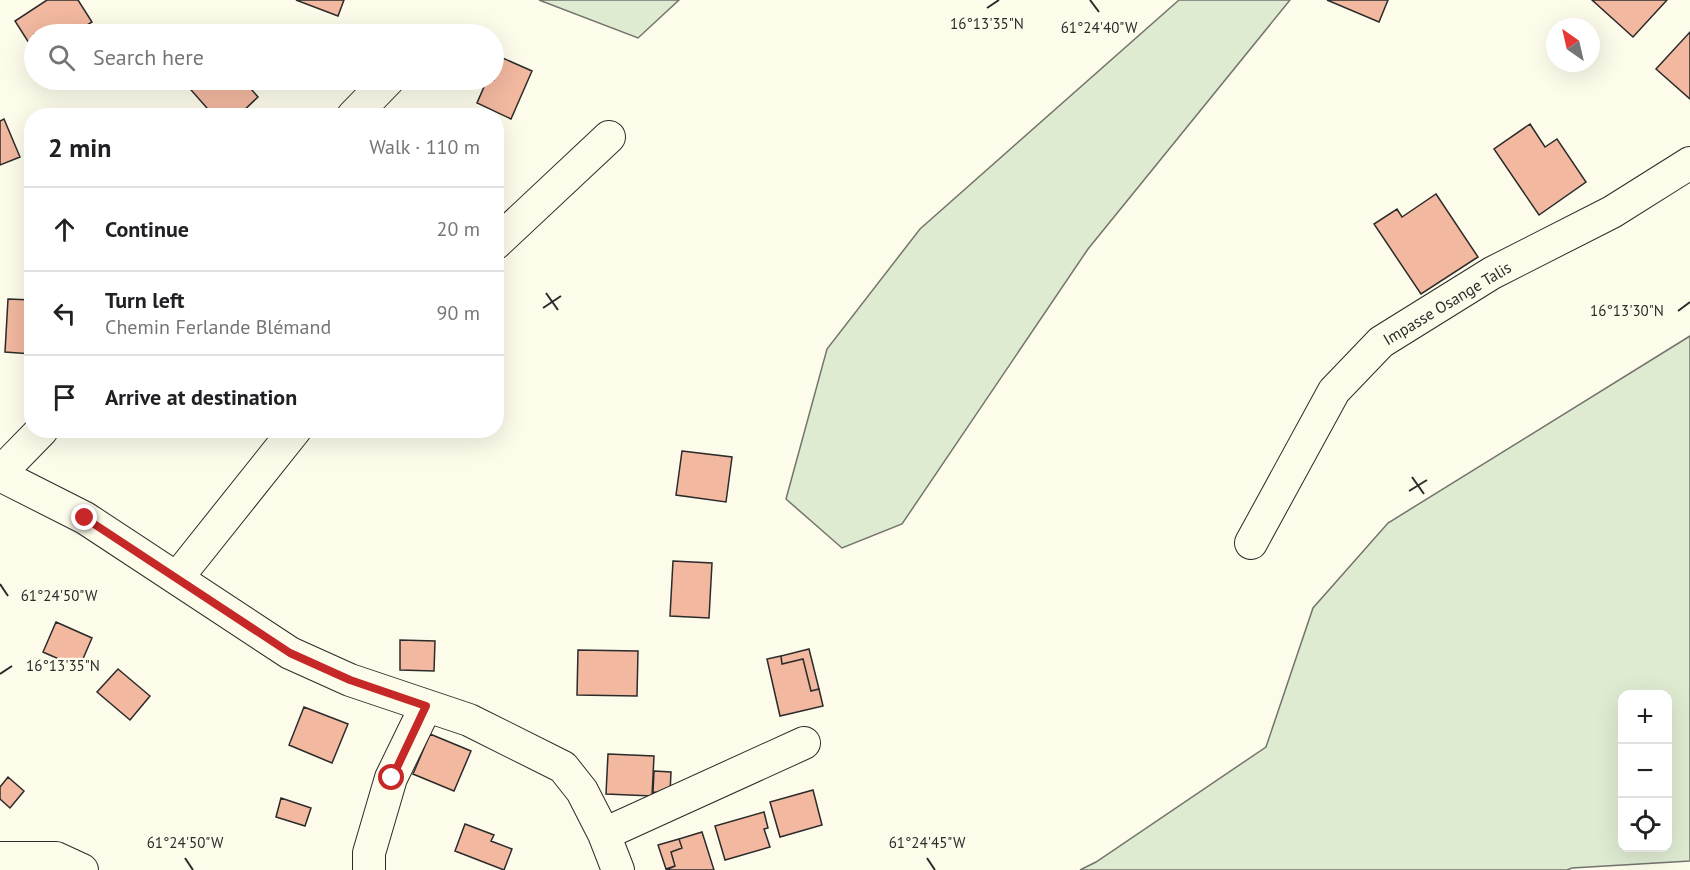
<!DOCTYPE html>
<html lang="en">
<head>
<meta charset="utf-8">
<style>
	:root { --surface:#fff; --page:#f6f6f6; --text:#202124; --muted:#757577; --line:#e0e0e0 }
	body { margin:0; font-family:"PT Sans",sans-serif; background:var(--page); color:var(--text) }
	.controls { position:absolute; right:18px; bottom:18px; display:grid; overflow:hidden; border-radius:12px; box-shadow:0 6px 24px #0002 }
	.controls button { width:54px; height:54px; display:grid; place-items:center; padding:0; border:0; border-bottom:2px solid var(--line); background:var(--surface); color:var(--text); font:30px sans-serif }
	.compass { position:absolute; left:1546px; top:18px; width:54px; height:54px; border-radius:50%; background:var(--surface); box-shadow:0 6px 24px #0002; rotate:326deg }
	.stop { position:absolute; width:18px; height:18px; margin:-14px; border:4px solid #c62828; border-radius:50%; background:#fff }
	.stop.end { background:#c62828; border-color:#fff; box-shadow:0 2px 6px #0008 }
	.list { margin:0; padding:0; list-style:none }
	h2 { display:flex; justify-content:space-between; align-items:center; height:78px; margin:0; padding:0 24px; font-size:26px }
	h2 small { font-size:20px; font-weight:400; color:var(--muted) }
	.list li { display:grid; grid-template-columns:39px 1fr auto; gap:18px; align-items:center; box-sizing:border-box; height:84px; padding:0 24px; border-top:2px solid var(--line) }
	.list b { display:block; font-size:22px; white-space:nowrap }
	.list p { margin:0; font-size:20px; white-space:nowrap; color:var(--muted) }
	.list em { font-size:20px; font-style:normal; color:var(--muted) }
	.icon { flex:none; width:33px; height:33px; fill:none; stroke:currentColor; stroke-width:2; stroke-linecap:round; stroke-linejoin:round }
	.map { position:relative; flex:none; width:1690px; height:870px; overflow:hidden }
	.search { position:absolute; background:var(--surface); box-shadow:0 6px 24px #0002; left:24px; top:24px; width:480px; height:66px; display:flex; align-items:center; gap:15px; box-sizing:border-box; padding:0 21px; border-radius:33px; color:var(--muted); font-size:22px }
	.panel { position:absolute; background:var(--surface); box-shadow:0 6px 24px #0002; left:24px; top:108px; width:480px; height:330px; border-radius:24px }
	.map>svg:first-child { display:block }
	.green { fill:#deebd1; stroke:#74746e; stroke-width:1.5; fill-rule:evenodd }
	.building { fill:#f2b8a0; stroke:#2b2b2b; stroke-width:1.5 }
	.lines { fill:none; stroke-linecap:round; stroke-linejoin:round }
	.minor-casing { stroke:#2b2b2b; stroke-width:34 }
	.minor { stroke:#fdfbea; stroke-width:32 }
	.route { stroke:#c62828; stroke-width:8 }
	.ticks { fill:none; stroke:#2b2b2b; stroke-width:2 }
	.labels { text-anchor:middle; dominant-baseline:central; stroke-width:4.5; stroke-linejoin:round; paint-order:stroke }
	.street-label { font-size:16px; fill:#2b2b2b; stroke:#fdfbea }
	.ticks-label { font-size:15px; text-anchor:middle; fill:#2b2b2b; stroke:#fdfbea; stroke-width:4.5; stroke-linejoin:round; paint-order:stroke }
</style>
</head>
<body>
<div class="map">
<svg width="1690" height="870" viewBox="0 0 1690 870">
	<rect width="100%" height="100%" fill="#fdfbea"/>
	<!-- green -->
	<path class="green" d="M539,0H679L638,38Z
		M1179,0H1290L1088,249L902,524L842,548L786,499L827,349L920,229Z
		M1690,336V861L1572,868L1567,870H1080L1096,862L1266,747L1313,608L1388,523ZM1622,694H1668V848H1622Z"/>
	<!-- building -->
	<path class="building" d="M47,0H78L92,22L73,34H34V51L15,21Z
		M296,0H344L338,16Z
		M1327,0H1388L1379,22Z
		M1592,0H1667L1633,37Z
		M1690,32V99L1656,69Z
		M498,56L532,71L511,119L477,103L487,80H494V66Z
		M187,80H248L245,82L258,97L238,116H214L184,82Z
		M4,119L20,157L0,165V121Z
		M1530,124L1545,147L1557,139L1586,182L1539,215L1494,149Z
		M1436,194L1478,257L1421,294L1374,224L1397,209L1402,217Z
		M8,299L32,300V354L5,352Z
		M682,451L732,457L726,502L676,495Z
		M673,561L712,563L709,618L670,616Z
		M56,622L92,638L79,668L43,652Z
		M400,640L435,641L434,671L400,670Z
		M809,649L819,689L811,691L803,659L782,664L781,656Z
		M578,650L638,651L637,696L577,695Z
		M781,656L782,664L803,659L811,691L819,689L823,706L780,716L767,659Z
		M118,669L150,696L130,720L97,692Z
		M304,707L348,724L332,763L289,745Z
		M430,734L471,751L454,791L413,774Z
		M608,754L654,756L652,796L606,794Z
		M654,771L671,772L670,793L653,792Z
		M8,777L24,791L10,808L0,799V787Z
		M813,790L822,825L780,837L770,802Z
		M281,798L311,808L305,826L276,817Z
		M764,812L768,828L764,829L770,847L725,860L715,826Z
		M465,824L494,835L491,841L512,849L504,870L455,851Z
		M702,832L714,870H666L675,866L671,852L682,848L679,839Z
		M679,839L682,848L671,852L675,866L666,869L658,845Z"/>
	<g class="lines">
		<defs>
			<path id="minor" d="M353,116L388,80
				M496,243L609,137
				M0,473L42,430
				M0,475L85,518L290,653L350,680L469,720L563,767L582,791L604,834L618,870
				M1251,543L1334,391L1381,342L1492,273L1612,212L1690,163
				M177,578L295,430
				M604,834L804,743
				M0,858H56L82,870
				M369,870V853L391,778L426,706"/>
		</defs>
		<!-- minor casing -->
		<use href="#minor" class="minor-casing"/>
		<!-- minor -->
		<use href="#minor" class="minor"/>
	</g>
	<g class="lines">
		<!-- route -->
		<path class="route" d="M85,518L290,653L350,680L426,706L392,778"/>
	</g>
	<!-- ticks -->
	<path class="ticks" d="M1090,0L1099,12M987,8L999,0M546,293L558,310M543,308L561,296M1678,311L1690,302M1412,477L1424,494M1409,491L1427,480M0,584L8,596M0,674L12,666M185,858L193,870M927,858L935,870"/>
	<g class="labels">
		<!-- street labels -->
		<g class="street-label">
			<text transform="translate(1447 303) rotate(-31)">Impasse Osange Talis</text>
		</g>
	</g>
	<g class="ticks-label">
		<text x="987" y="29">16°13'35"N</text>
		<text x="1099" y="33">61°24'40"W</text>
		<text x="1627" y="316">16°13'30"N</text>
		<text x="59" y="601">61°24'50"W</text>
		<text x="63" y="671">16°13'35"N</text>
		<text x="185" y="848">61°24'50"W</text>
		<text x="927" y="848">61°24'45"W</text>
	</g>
</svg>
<div class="controls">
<button>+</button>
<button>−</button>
<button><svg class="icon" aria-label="locate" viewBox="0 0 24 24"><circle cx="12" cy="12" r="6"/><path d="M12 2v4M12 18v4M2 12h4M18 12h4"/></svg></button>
</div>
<svg class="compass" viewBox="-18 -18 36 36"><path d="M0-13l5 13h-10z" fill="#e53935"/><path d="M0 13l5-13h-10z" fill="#757577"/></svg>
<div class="stop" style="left:392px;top:778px"></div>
<div class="stop end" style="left:85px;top:518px"></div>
<div class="search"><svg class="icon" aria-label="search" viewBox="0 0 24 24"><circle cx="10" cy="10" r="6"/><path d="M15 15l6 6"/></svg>Search here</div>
<section class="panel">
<h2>2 min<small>Walk · 110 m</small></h2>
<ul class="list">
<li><svg class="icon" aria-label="ahead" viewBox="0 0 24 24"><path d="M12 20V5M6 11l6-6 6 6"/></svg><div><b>Continue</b></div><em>20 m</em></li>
<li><svg class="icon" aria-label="left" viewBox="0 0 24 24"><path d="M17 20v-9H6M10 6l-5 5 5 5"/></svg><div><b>Turn left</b><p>Chemin Ferlande Blémand</p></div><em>90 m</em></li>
<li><svg class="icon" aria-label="arrive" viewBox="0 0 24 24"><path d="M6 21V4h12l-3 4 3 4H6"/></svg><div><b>Arrive at destination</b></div></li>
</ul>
</section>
</div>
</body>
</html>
